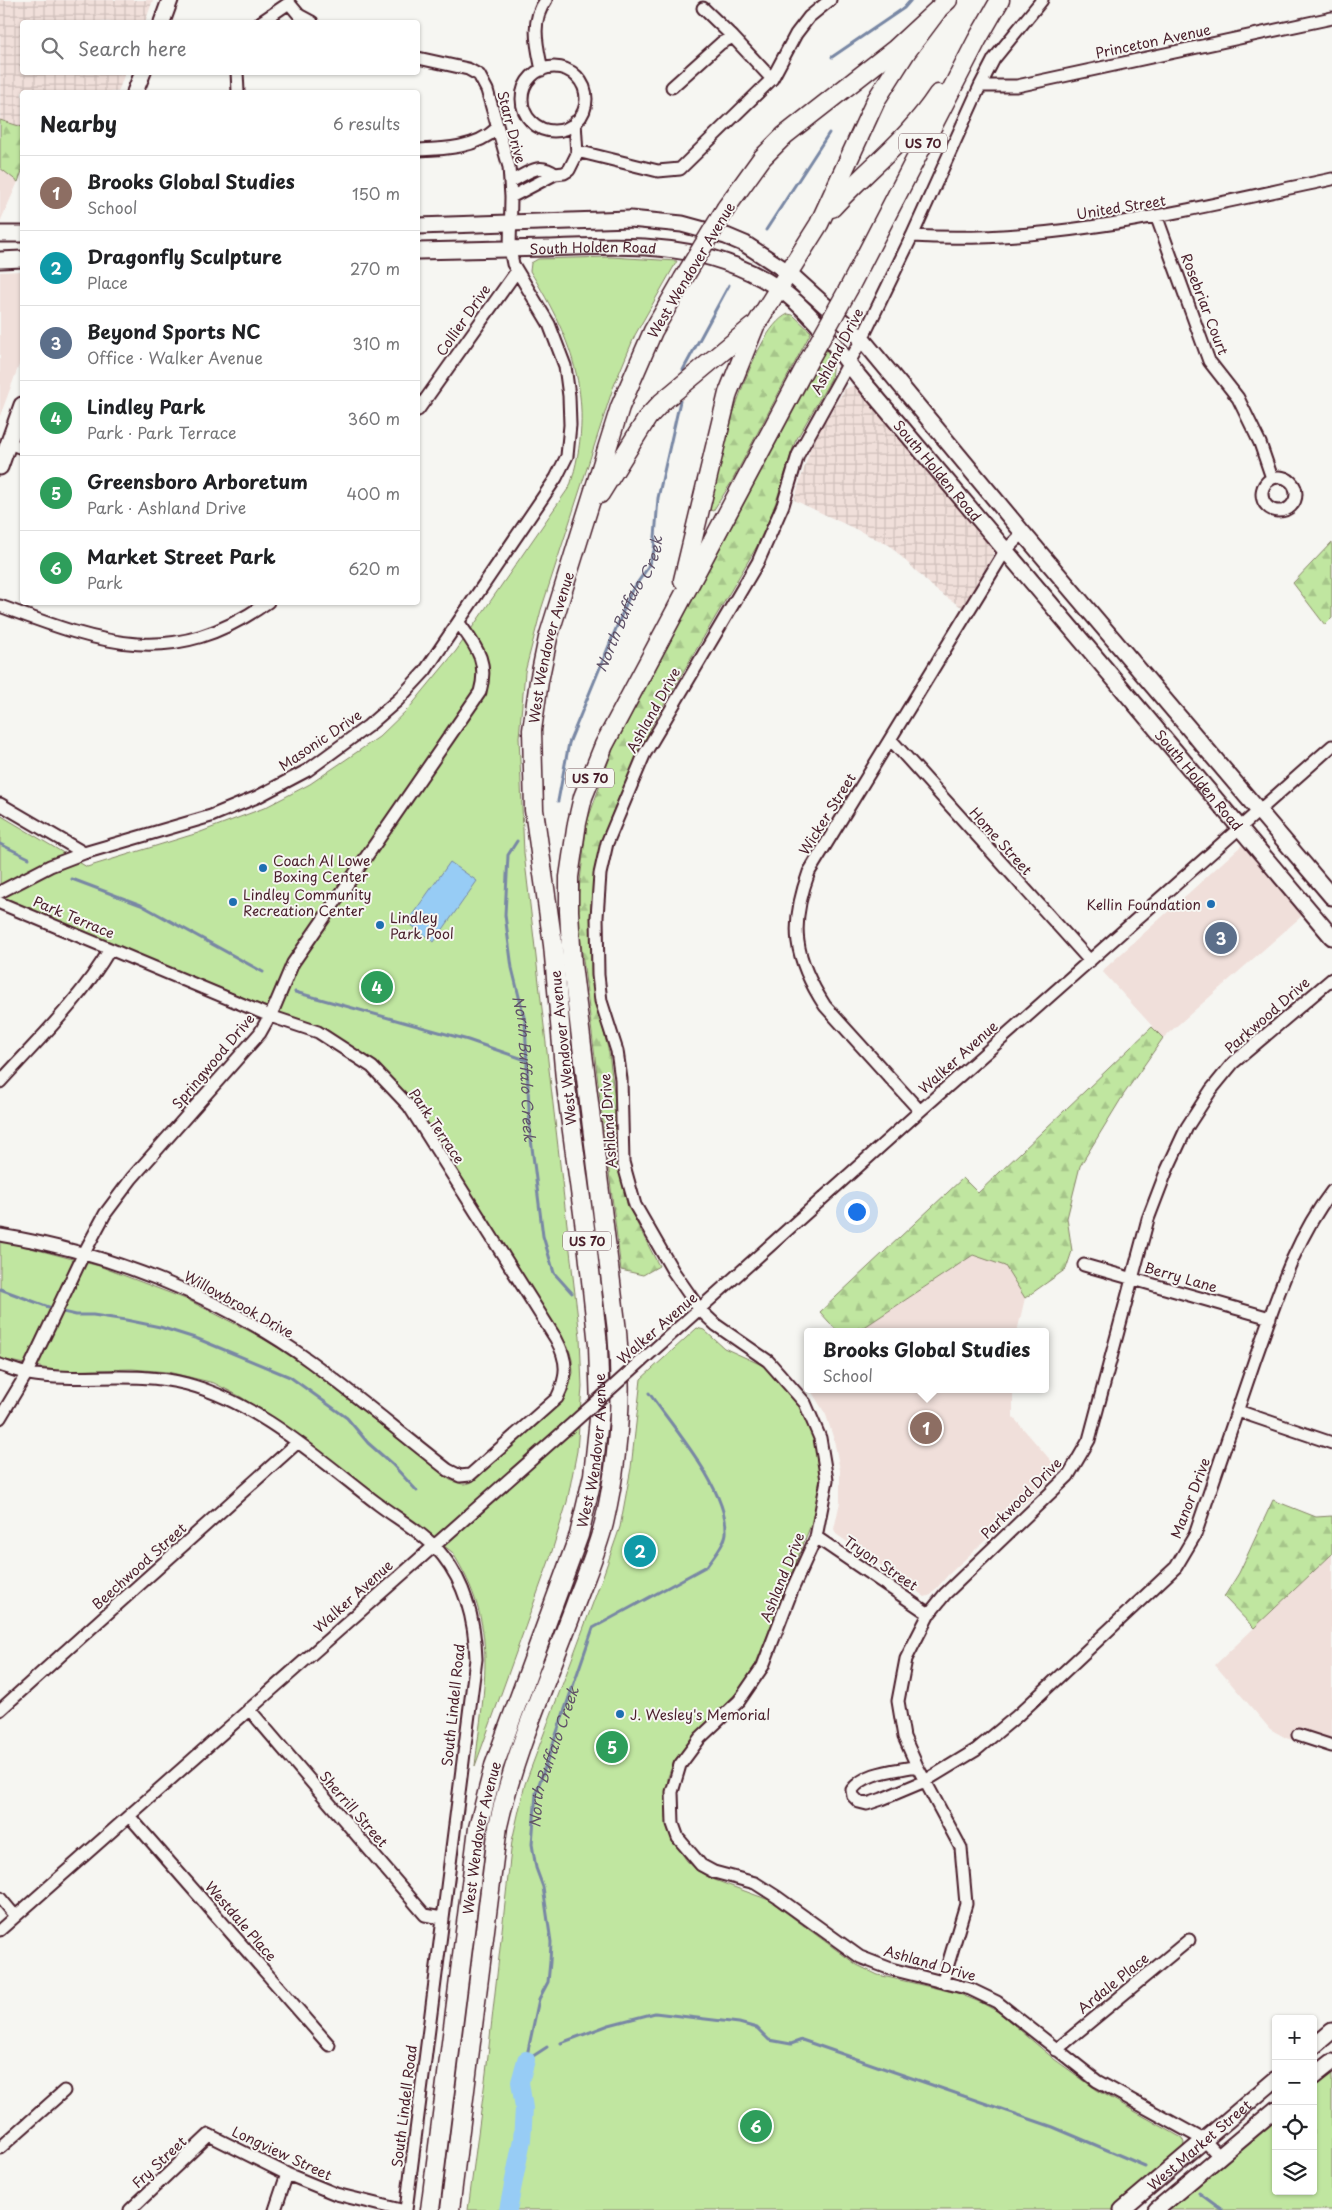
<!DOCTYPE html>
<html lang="en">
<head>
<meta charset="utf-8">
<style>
	:root { --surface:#fff; --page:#f2f2f2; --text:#202124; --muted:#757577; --line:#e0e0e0; --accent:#111827 }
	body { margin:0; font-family:"Playpen Sans",sans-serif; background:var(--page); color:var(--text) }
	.controls { position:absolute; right:15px; bottom:15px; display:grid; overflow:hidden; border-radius:5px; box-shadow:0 1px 4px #0004 }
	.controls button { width:45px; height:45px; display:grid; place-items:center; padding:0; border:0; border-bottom:1px solid var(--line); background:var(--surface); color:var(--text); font:25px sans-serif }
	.you { position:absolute; left:856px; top:1211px; width:18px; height:18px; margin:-12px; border:4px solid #fff; border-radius:50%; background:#1a73e8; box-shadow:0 0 0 8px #1a73e833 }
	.badge { display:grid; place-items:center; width:32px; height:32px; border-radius:50%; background:var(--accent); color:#fff; font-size:16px; font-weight:700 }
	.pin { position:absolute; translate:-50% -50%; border:2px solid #fff; box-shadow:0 1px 5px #0006 }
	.popup { position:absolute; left:804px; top:1328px; width:245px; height:65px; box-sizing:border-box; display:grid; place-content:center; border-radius:5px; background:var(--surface); filter:drop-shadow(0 1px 4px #0005); font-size:16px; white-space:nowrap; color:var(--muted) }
	.popup b { font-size:19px; color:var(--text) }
	.popup::after { content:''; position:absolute; left:50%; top:100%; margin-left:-10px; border:10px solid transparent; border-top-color:var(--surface) }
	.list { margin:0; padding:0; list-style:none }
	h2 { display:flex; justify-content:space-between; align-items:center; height:65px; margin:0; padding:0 20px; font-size:21px }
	h2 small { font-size:16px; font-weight:400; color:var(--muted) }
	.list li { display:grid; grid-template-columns:32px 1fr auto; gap:15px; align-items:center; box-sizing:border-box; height:75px; padding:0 20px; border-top:1px solid var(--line) }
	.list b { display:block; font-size:19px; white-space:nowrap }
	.list p { margin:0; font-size:16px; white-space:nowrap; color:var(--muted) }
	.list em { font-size:16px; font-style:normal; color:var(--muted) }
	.icon { flex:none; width:28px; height:28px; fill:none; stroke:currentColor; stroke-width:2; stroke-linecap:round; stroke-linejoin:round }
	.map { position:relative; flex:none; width:1332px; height:2210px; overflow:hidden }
	.search { position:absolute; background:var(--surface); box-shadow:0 1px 4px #0004; left:20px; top:20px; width:400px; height:55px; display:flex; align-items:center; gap:12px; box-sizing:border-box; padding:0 18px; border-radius:5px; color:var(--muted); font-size:19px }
	.panel { position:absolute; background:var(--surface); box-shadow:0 1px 4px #0004; left:20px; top:90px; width:400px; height:515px; border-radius:5px }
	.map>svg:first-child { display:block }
	.built { fill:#f0dfda }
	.industrial { fill:url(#industrial-grid) }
	.forest { fill:url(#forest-firs); stroke:#858266 }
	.park { fill:#c0e6a0; stroke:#858266 }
	.water { fill:#97ccf5; stroke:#7887a4 }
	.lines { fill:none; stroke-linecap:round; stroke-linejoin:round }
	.stream { stroke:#7887a4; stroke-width:3 }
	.river { stroke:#97ccf5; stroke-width:18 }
	.minor-casing { stroke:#4a1f2b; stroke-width:15 }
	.major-casing { stroke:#4a1f2b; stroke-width:19 }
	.highway-casing { stroke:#4a1f2b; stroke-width:21 }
	.minor { stroke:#f6f6f2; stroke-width:11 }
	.major { stroke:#f6f6f2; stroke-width:15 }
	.highway { stroke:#f6f6f2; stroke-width:18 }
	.minor-bridge-casing { stroke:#4a1f2b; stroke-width:15; stroke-linecap:butt }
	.highway-bridge-casing { stroke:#4a1f2b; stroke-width:21; stroke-linecap:butt }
	.minor-bridge { stroke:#f6f6f2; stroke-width:11 }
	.highway-bridge { stroke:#f6f6f2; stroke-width:18 }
	.poi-dot { fill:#1f6fb2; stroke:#f6f6f2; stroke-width:2 }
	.labels { text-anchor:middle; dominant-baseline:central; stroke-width:4; stroke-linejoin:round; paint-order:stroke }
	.shield { fill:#f6f6f2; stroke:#7e6067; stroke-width:1 }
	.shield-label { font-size:12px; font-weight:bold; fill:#4a1f2b }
	.street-label { font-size:14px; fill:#4a1f2b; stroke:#f6f6f2 }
	.poi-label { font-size:14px; fill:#4a1f2b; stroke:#f6f6f2; text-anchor:start }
	.water-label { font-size:15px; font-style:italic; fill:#615368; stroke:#f6f6f2 }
</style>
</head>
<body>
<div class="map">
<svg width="1332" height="2210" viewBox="0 0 1332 2210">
	<defs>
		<pattern id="industrial-grid" width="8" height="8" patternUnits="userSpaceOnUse" patternTransform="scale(1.25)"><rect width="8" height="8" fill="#f0dfda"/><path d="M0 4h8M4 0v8" fill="none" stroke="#cfbfbb"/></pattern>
		<pattern id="forest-firs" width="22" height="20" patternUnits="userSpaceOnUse" patternTransform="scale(1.25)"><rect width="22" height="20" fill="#c0e6a0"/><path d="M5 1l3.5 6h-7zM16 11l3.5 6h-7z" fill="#a6c58a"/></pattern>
	</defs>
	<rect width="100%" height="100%" fill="#f6f6f2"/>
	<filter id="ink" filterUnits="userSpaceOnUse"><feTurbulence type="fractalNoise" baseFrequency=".02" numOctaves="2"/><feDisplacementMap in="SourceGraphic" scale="10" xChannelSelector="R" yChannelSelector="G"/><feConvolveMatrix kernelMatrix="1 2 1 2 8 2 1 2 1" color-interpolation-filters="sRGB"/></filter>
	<g filter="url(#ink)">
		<!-- built -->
		<path class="built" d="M0,168L18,182L0,222Z
			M22,271V357L0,416V272Z
			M1242,845L1303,915L1163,1038L1102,971Z
			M973,1255L1005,1265L1025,1298L1017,1332H857Z
			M810,1389H1013V1417L1060,1471L948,1575L931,1595L925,1597L836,1534L834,1529L840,1502V1470L834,1440L826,1415Z
			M1332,1554V1739L1312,1733L1308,1745L1286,1738L1270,1729L1215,1665Z"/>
		<!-- industrial -->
		<path class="industrial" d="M0,0H153L145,22H22V72L125,73L118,92H22V127L0,120Z
			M852,386L857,388L993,548V555L963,608L937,591L889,545L794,500L810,450L823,424L845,389Z"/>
		<!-- forest -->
		<path class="forest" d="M0,120L22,127V171L18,182L0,168Z
			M788,314L793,315L811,332L731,483L713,511L705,508C718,467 750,331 788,314Z
			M826,350L833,360L831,379L795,442L774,508L757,546L652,725L633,766L615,806L600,849L593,881L591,926L596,999L609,1053L619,1132L620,1172L627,1204L659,1266L643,1275L621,1270L580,935L578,898L587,822L613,749Z
			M1332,542V618L1325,625L1293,583Z
			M1152,1027L1163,1038L1124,1094L1080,1166L1067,1218L1072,1251L1066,1269L1025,1298L1005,1266L973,1255L857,1332H838L820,1312L963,1178L978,1193Z
			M1273,1500L1316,1517L1332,1516V1554L1254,1628L1224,1597L1239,1573Z"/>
		<!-- park -->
		<path class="park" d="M611,257L677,261L635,335L613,388L541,610L525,672L519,737L524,853L580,1337L582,1387L577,1451L567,1502L549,1561L475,1766C484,1682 500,1627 452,1552L302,1438L241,1397L214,1383L168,1372L132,1369L59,1371L0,1359V1240L99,1266L188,1300L253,1333L297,1359L450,1480C460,1484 465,1486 474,1481L564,1400L573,1373L572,1360L569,1349L509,1258L429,1126L403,1091L376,1065L316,1027L0,898V815L87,867L198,833L264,808L310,784L379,737L410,707L456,651L570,486C596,403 574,342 530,271L531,263L538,259Z
			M697,1328L704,1330L724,1348L764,1366L779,1379L803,1409L814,1440L820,1474L818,1507L753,1671L741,1688L696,1733L674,1761L668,1777L666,1817L676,1845L687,1861L698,1871L712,1879L769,1900L857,1965L878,1975L957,1993L982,2003L1000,2013L1054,2059L1097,2090L1182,2138L1184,2143L1183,2149L1114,2210H468L486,2073L512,1841L525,1784L603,1576L620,1527L631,1468L641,1379Z
			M1332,2071V2210H1168L1276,2119V2191H1313V2087Z"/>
		<!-- water -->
		<path class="water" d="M450,862L477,881L434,942L407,922Z"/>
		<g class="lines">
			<!-- stream -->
			<g class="stream">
				<path d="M832,57L904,8L911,0"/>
				<path d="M766,230L829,133"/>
				<path d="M683,370L729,285"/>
				<path id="s1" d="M558,801L569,743L631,592L647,569L654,551L658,498L680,401"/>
				<path id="s2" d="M517,841L508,855L505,915L512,968L525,1021L530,1131L543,1236L554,1273L572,1293"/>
				<path d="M0,844L29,858"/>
				<path d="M72,879L141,905L263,972"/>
				<path d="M295,992L468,1040L526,1060"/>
				<path d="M0,1289L54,1309"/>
				<path d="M59,1311L76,1315H93L126,1320L160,1327L198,1339L290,1377L347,1418L368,1443L392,1464L417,1491"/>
				<path d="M561,2043L609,2025L655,2013L739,2023L757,2028L769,2040L791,2044L802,2040L1053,2127L1145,2166"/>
				<path id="s3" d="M526,2060L539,1999L548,1982L550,1962L551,1942L543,1887L536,1868L532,1844L536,1793L593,1628L707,1566C713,1557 725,1544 726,1533C728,1490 673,1427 649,1393"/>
				<path d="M527,2060L547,2047"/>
				<path d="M1199,2193L1222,2210"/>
			</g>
			<!-- river -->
			<path class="river" d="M508,2210L522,2140L524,2108L520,2082L526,2060"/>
			<defs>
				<path id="minor" d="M1042,0L994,59L980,86L912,236L862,339L798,455L783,505L758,562L644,755L607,843L600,874L597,917L598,975L601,1001L617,1051L621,1079L623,1162L635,1205L673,1271L700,1310L716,1325L768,1361L805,1403L820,1438L827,1480L816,1537L792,1590L763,1666L739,1701L700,1738L680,1765L672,1792L673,1824L678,1838L701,1865L714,1872L755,1883L777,1897L860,1957L891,1969L970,1989L997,2002L1097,2081L1204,2140L1220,2157
					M289,3L299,15L312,22
					M703,8L733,37
					M261,22L289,3
					M522 99a32 32 0 1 1 64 0a32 32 0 1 1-64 0Z
					M542,70C537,46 530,21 546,0
					M237,72L238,92
					M980,86H1017L1332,18
					M672,87L721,43L733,37L772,79
					M418,150C445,149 476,148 496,129
					M577,151L658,171L680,169L772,79L796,34L809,17L830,0
					M510,182C527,174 538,161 555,174
					M511,197L555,174L564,173L569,170L577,154L575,122
					M1157,218L1209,361L1238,398L1260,443L1272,478
					M912,236C1055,245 1193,208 1332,179
					M418,410L516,272
					M9,443L22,448
					M1262 494a17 17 0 1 1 34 0a17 17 0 1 1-34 0Z
					M0,606C100,643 171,671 268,602
					M891,740L1090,961
					M0,804L84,853
					M0,892L50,866L84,853L211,816L257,797L308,770L368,726L398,700L425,671L556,478L567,456L570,425L569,396L565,366L549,324L513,264L510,249L511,197L509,167L487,90L479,75L468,69L418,58
					M0,903L270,1016L318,1032L372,1067L409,1106L556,1339C568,1361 568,1376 557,1398L470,1475L460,1476L448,1470C402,1434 357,1396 311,1362C224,1298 106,1252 0,1235
					M0,1082C39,1039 81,999 110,949
					M920,1111L825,1006C794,958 789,926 809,872L1005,551L1023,533
					M1084,1265L1270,1318
					M647,1356L920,1111L1332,746
					M0,1365C9,1368 19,1372 29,1374C82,1383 133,1370 187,1384C259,1403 320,1460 378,1504C399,1520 427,1535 443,1556C466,1585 475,1623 476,1659L406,2210
					M1238,1411L1332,1443
					M0,1418L27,1373L83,1255L105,1214L132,1178L260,1033L274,1008L293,963L480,692C489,661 476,647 459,623
					M816,1537L929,1614
					M249,1709L425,1915L442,1918
					M0,1710L297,1443
					M1298,1735L1332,1746
					M917,1766C895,1771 866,1771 852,1790L853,1796L859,1802L867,1804L882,1799L925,1781L976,1750L1017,1716L1176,1567L1195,1535C1215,1476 1235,1418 1255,1359C1276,1301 1294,1240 1332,1191
					M130,1817L329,2045
					M0,1898L15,1916
					M0,1930L564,1431
					M943,1981L966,1904L961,1848L917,1766L904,1737L898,1701L906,1659L929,1614L945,1594L1068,1476L1089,1440L1148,1219L1166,1172L1187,1127L1211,1090L1233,1063L1332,979
					M1056,2050L1189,1940
					M0,2148L64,2091
					M130,2210L209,2135L287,2174L336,2194L401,2210
					M275,2210L287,2174"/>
				<g id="major">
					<path d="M162,22L170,0"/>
					<path d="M135,92L143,72"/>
					<path d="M418,226L630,219L682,224L726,236L745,244L788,272L862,339L1023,533L1332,897"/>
					<path d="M0,234H22"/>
					<path id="s4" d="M418,251C461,250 504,249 547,248C629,245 705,240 778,288C812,311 835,346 859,377L1332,937"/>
					<path d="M0,260L22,259"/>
					<path d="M0,467L22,405"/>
					<path d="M1313,2047L1332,2031"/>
					<path d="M1313,2077L1332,2062"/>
					<path id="s5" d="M1122,2210L1276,2079"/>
					<path d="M1156,2210L1276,2109"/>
				</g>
				<g id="highway">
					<path d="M726,208L762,158L785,135L895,49L948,0"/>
					<path d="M832,208C869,167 907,141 938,94"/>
					<path d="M849,288L977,40L1000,0"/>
					<path d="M600,494L648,417L662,402L752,327"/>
					<path d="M683,580L728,393L755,326L819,224L876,100L907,51L937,11"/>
					<path id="s6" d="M430,2210L478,1828L494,1766L579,1535L593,1475L600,1409L598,1345L587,1243L565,1079L553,945L534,810L532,730L539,681L548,638L620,407L653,331L683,279"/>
					<path d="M450,2210L498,1826C515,1750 548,1678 575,1605C585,1578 597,1551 604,1523C619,1459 623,1396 617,1331L572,964L569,911V877L577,823L583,797L604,745L810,358"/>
				</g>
			</defs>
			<!-- minor casing -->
			<use href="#minor" class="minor-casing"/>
			<!-- major casing -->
			<use href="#major" class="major-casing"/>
			<!-- highway casing -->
			<use href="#highway" class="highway-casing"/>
			<!-- minor -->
			<use href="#minor" class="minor"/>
			<!-- major -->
			<use href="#major" class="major"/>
			<!-- highway -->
			<use href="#highway" class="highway"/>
			<defs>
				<path id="minor-bridge" d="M564,1431L647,1356"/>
				<path id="highway-bridge" d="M683,279L726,208
					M810,358L849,288"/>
			</defs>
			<!-- minor-bridge casing -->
			<use href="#minor-bridge" class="minor-bridge-casing"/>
			<!-- highway-bridge casing -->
			<use href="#highway-bridge" class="highway-bridge-casing"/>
			<!-- minor-bridge -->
			<use href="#minor-bridge" class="minor-bridge"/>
			<!-- highway-bridge -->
			<use href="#highway-bridge" class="highway-bridge"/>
		</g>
	</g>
	<!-- markers -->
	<g class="poi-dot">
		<circle cx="263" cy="868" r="5"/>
		<circle cx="233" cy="902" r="5"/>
		<circle cx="1211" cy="904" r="5"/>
		<circle cx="380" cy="925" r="5"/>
		<circle cx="620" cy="1714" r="5"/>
	</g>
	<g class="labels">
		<!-- shield labels -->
		<g class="shield">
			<rect x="899" y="133.5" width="48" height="19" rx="4"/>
			<rect x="566" y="768.5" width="48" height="19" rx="4"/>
			<rect x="563" y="1231.5" width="48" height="19" rx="4"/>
		</g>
		<g class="shield-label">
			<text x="923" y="143">US 70</text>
			<text x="590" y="778">US 70</text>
			<text x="587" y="1241">US 70</text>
		</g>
		<!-- street labels -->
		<g class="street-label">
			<text transform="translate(1153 41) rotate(-12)">Princeton Avenue</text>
			<text transform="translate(512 127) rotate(75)">Starr Drive</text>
			<text transform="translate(1121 207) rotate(-9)">United Street</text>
			<text stroke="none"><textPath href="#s4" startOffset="175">South Holden Road</textPath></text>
			<text transform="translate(691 270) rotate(-59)">West Wendover Avenue</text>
			<text transform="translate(1205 304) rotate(69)">Rosebriar Court</text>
			<text transform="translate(463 320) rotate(-55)">Collier Drive</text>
			<text transform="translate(837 351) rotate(-62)">Ashland Drive</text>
			<text stroke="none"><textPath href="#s4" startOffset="611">South Holden Road</textPath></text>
			<text stroke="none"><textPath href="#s6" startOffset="1591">West Wendover Avenue</textPath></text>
			<text transform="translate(653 710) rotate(-61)">Ashland Drive</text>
			<text transform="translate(320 740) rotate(-34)">Masonic Drive</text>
			<text stroke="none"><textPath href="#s4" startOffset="1016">South Holden Road</textPath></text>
			<text transform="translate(827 814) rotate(-58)">Wicker Street</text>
			<text transform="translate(1001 841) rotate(48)">Home Street</text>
			<text transform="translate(74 917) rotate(23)">Park Terrace</text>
			<text transform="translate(1267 1015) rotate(-41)">Parkwood Drive</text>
			<text transform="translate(563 1048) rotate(-96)">West Wendover Avenue</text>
			<text transform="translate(958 1057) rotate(-42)">Walker Avenue</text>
			<text transform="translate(213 1061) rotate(-50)">Springwood Drive</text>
			<text transform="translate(608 1121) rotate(-94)">Ashland Drive</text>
			<text transform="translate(437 1126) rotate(56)">Park Terrace</text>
			<text transform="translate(1181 1277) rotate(16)">Berry Lane</text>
			<text transform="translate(239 1304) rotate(29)">Willowbrook Drive</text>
			<text transform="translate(657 1328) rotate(-41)">Walker Avenue</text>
			<text stroke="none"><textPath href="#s6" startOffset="781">West Wendover Avenue</textPath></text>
			<text transform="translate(1021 1498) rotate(-45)">Parkwood Drive</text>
			<text transform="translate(1190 1498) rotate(-69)">Manor Drive</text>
			<text transform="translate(881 1563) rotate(34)">Tryon Street</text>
			<text transform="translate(139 1566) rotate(-42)">Beechwood Street</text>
			<text transform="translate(782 1577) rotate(-68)">Ashland Drive</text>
			<text transform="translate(353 1596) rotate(-42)">Walker Avenue</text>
			<text transform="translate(453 1705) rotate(-84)">South Lindell Road</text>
			<text transform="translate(354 1809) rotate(49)">Sherrill Street</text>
			<text stroke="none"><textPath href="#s6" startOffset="376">West Wendover Avenue</textPath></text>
			<text transform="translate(241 1921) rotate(49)">Westdale Place</text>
			<text transform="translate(930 1963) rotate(16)">Ashland Drive</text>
			<text transform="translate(1113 1983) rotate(-39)">Ardale Place</text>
			<text transform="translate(404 2106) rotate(-83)">South Lindell Road</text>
			<text stroke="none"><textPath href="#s5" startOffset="101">West Market Street</textPath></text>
			<text transform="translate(282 2153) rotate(25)">Longview Street</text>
			<text transform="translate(159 2162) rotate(-43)">Fry Street</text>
		</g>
		<!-- poi labels -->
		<g class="poi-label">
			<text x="273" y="860">Coach Al Lowe<tspan x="273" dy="16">Boxing Center</tspan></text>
			<text x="243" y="894">Lindley Community<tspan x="243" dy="16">Recreation Center</tspan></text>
			<text x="1201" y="904" text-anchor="end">Kellin Foundation</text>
			<text x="390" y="917">Lindley<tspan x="390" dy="16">Park Pool</tspan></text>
			<text x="630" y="1714">J. Wesley's Memorial</text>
		</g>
		<!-- water labels -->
		<g class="water-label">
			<text stroke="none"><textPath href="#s1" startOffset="211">North Buffalo Creek</textPath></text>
			<text stroke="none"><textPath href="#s2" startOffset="232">North Buffalo Creek</textPath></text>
			<text stroke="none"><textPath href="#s3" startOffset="312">North Buffalo Creek</textPath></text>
		</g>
	</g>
</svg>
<div class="controls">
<button>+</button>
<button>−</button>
<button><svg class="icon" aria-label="locate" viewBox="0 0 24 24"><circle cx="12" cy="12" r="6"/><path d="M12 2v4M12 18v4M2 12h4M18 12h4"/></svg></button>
<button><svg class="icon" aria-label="layers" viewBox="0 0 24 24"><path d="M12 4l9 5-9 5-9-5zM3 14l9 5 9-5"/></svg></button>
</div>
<div class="you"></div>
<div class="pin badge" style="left:926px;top:1428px;background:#8d6e63">1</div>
<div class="popup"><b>Brooks Global Studies</b>School</div>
<div class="pin badge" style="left:640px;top:1551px;background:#0f9aa8">2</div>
<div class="pin badge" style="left:1221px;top:938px;background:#5c6f8a">3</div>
<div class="pin badge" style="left:377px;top:987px;background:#2e9e5b">4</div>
<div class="pin badge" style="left:612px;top:1747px;background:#2e9e5b">5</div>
<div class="pin badge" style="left:756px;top:2126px;background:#2e9e5b">6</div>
<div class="search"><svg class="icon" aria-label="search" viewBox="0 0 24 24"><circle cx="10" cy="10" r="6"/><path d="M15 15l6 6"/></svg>Search here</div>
<section class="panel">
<h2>Nearby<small>6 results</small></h2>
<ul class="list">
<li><span class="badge" style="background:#8d6e63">1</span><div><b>Brooks Global Studies</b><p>School</p></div><em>150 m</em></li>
<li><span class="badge" style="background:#0f9aa8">2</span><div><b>Dragonfly Sculpture</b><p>Place</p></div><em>270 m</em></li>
<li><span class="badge" style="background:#5c6f8a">3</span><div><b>Beyond Sports NC</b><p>Office · Walker Avenue</p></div><em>310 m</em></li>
<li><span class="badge" style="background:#2e9e5b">4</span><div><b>Lindley Park</b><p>Park · Park Terrace</p></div><em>360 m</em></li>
<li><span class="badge" style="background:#2e9e5b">5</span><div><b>Greensboro Arboretum</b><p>Park · Ashland Drive</p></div><em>400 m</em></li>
<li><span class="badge" style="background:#2e9e5b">6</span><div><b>Market Street Park</b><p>Park</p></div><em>620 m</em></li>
</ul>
</section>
</div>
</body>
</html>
